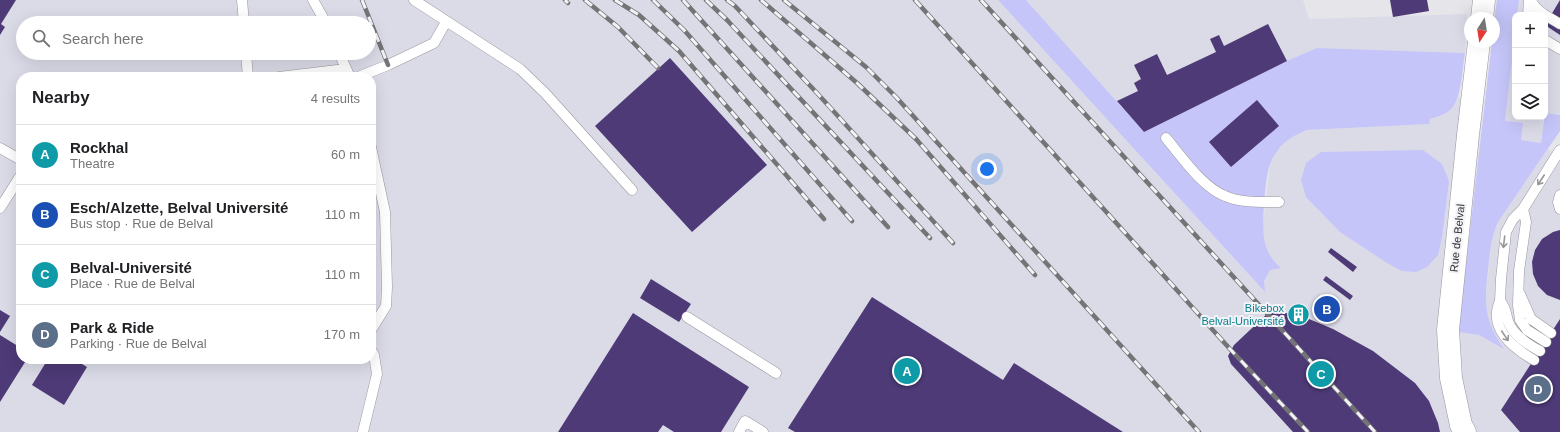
<!DOCTYPE html>
<html lang="en">
<head>
<meta charset="utf-8">
<style>
	:root { --surface:#fff; --page:#f2f2f2; --text:#202124; --muted:#757577; --line:#e0e0e0; --accent:#0f766e }
	body { margin:0; font-family:Helvetica,sans-serif; background:var(--page); color:var(--text) }
	.controls { position:absolute; right:12px; top:12px; display:grid; overflow:hidden; border-radius:8px; box-shadow:0 4px 16px #0002 }
	.controls button { width:36px; height:36px; display:grid; place-items:center; padding:0; border:0; border-bottom:1px solid var(--line); background:var(--surface); color:var(--text); font:20px sans-serif }
	.compass { position:absolute; left:1464px; top:12px; width:36px; height:36px; border-radius:50%; background:var(--surface); box-shadow:0 4px 16px #0002; rotate:192deg }
	.you { position:absolute; left:987px; top:169px; width:14px; height:14px; margin:-10px; border:3px solid #fff; border-radius:50%; background:#1a73e8; box-shadow:0 0 0 6px #1a73e833 }
	.badge { display:grid; place-items:center; width:26px; height:26px; border-radius:50%; background:var(--accent); color:#fff; font-size:13px; font-weight:700 }
	.pin { position:absolute; translate:-50% -50%; border:2px solid #fff; box-shadow:0 1px 4px #0006 }
	.list { margin:0; padding:0; list-style:none }
	h2 { display:flex; justify-content:space-between; align-items:center; height:52px; margin:0; padding:0 16px; font-size:17px }
	h2 small { font-size:13px; font-weight:400; color:var(--muted) }
	.list li { display:grid; grid-template-columns:26px 1fr auto; gap:12px; align-items:center; box-sizing:border-box; height:60px; padding:0 16px; border-top:1px solid var(--line) }
	.list b { display:block; font-size:15px; white-space:nowrap }
	.list p { margin:0; font-size:13px; white-space:nowrap; color:var(--muted) }
	.list em { font-size:13px; font-style:normal; color:var(--muted) }
	.icon { flex:none; width:22px; height:22px; fill:none; stroke:currentColor; stroke-width:2; stroke-linecap:round; stroke-linejoin:round }
	.map { position:relative; flex:none; width:1560px; height:432px; overflow:hidden }
	.search { position:absolute; background:var(--surface); box-shadow:0 4px 16px #0002; left:16px; top:16px; width:360px; height:44px; display:flex; align-items:center; gap:10px; box-sizing:border-box; padding:0 14px; border-radius:22px; color:var(--muted); font-size:15px }
	.panel { position:absolute; background:var(--surface); box-shadow:0 4px 16px #0002; left:16px; top:72px; width:360px; height:292px; border-radius:16px }
	.map>svg:first-child { display:block }
	.built { fill:#dbdbe8; fill-rule:evenodd }
	.green { fill:#c5c5f9 }
	.building { fill:#4d3a77 }
	.lines { fill:none; stroke-linecap:round; stroke-linejoin:round }
	.lane-casing { stroke:#97979c; stroke-width:11 }
	.secondary-casing { stroke:#97979c; stroke-width:23 }
	.lane { stroke:#fff; stroke-width:10 }
	.secondary { stroke:#fff; stroke-width:22 }
	.rail-casing { stroke:#747477; stroke-width:4.5 }
	.rail { stroke:#f2f2f7; stroke-width:3; stroke-dasharray:9; stroke-linecap:butt }
	.oneway { stroke:#979798 }
	.labels { text-anchor:middle; dominant-baseline:central; stroke-width:4; stroke-linejoin:round; paint-order:stroke }
	.street-label { font-size:11px; fill:#2f2f31; stroke:#f2f2f7 }
	.culture-label { font-size:11px; fill:#0d838f; stroke:#f2f2f7; text-anchor:end }
</style>
</head>
<body>
<div class="map">
<svg width="1560" height="432" viewBox="0 0 1560 432">
	<rect width="100%" height="100%" fill="#e5e5ea"/>
	<!-- built -->
	<path class="built" d="M0,0H998L1264,291V281L1270,269L1280,268L1271,259L1264,242L1263,225L1270,166L1276,152L1285,142L1296,135L1307,130L1428,124L1430,119L1440,116L1451,109L1458,97L1484,100L1458,332L1479,335L1503,348L1494,334L1488,317L1485,301L1493,233L1498,222L1548,149L1560,157V432H0ZM23,23H369V53H23ZM21,77H371V359H21Z
		M1026,0H1303L1309,19L1467,14L1465,53L1317,48L1144,132Z
		M1519,0H1560V115L1545,113V15H1517Z
		M1515,35V117H1544L1541,143L1521,140L1505,121Z"/>
	<!-- green -->
	<path class="green" d="M998,0H1026L1144,132L1287,61L1317,48L1465,53C1462,68 1462,100 1450,110C1444,115 1437,117 1430,119L1429,124L1307,130C1295,135 1283,141 1276,153C1273,157 1271,162 1269,167C1265,182 1261,229 1265,243C1268,254 1273,261 1281,268L1270,270L1264,281L1265,292Z
		M1497,0H1519L1517,15H1515V35L1505,121L1523,123L1521,140L1541,143L1545,113L1560,115V131L1498,222C1492,235 1491,246 1489,261C1485,299 1481,315 1504,349L1479,335L1458,332L1492,42H1494V22Z
		M1423,150L1442,164L1449,181L1442,237L1438,255L1427,267L1416,272L1402,271L1387,263L1340,232L1306,197L1301,180L1306,163L1321,152Z"/>
	<!-- building -->
	<path class="building" d="M0,0H16L1,24L5,27L0,35Z
		M1390,0H1427L1429,11L1393,17Z
		M1560,0V35L1545,25Z
		M1268,24L1287,61L1144,132L1117,101L1138,91L1134,83L1141,79L1134,65L1157,54L1167,75L1216,52L1210,39L1219,35L1224,46Z
		M670,58L767,165L692,232L595,126Z
		M1257,100L1279,126L1231,167L1209,142Z
		M1560,230V300L1547,295L1538,286L1533,274L1532,262L1535,250L1542,239L1553,232Z
		M1331,248L1357,267L1353,272L1328,252Z
		M1326,276L1353,296L1350,300L1323,280Z
		M651,279L691,304L679,322L640,298Z
		M872,297L1003,380L1014,363L1123,432H795L788,428Z
		M1295,304L1309,319L1333,329L1373,351L1415,383L1429,401L1438,423L1440,432H1293L1231,364L1228,356L1234,345L1267,314L1275,311L1291,314L1288,310Z
		M0,310L10,316L0,332Z
		M633,313L749,387L721,432H674L663,425L658,432H558Z
		M1560,319V432H1520L1501,410Z
		M0,335L21,348V359H27L0,402Z
		M48,359H74L87,367L64,405L32,385Z"/>
	<g class="lines">
		<defs>
			<path id="lane" d="M242,0L244,23
				M313,0L326,23
				M414,0L520,69L545,93L632,190
				M1531,0C1536,12 1549,17 1560,24
				M1528,15L1529,0
				M1545,40L1560,49
				M246,53L248,77
				M339,53L350,77
				M279,77L346,69
				M358,77L388,65L434,43L446,22
				M1166,138C1182,157 1202,187 1225,196C1241,203 1261,202 1279,202
				M371,147L385,212L387,287L386,306L371,330
				M0,148L21,160
				M1560,195L1558,202L1560,209
				M0,208L21,175
				M1523,209L1526,222L1519,271L1518,305L1520,320L1527,330L1546,342
				M1520,294L1531,319L1551,333
				M1500,301C1507,309 1505,312 1508,321C1513,335 1527,344 1540,351
				M687,317L776,373
				M1534,360C1513,348 1488,328 1500,301L1501,279L1506,232L1513,219L1523,209L1560,150
				M363,432L377,374L374,355L371,350
				M739,432L745,421L763,432"/>
			<path id="secondary" d="M1482,18L1484,0
				M1465,432L1461,425L1451,378L1448,330L1468,135L1479,42"/>
		</defs>
		<!-- lane casing -->
		<use href="#lane" class="lane-casing"/>
		<!-- secondary casing -->
		<use href="#secondary" class="secondary-casing"/>
		<!-- lane -->
		<use href="#lane" class="lane"/>
		<!-- secondary -->
		<use href="#secondary" class="secondary"/>
		<defs>
			<path id="rail" d="M362,0L388,65
				M565,0L568,3
				M585,0L618,27L658,68
				M615,0L639,15L679,51L824,219
				M653,0L684,30L852,221
				M683,0L888,227
				M706,0L727,20L930,238
				M727,0L735,6L817,93L953,243
				M761,0L857,83L916,139L1035,275
				M784,0L866,67L896,97L1199,432
				M915,0L1230,349L1308,432
				M981,0L1375,432"/>
		</defs>
		<!-- rail casing -->
		<use href="#rail" class="rail-casing"/>
		<!-- rail -->
		<use href="#rail" class="rail"/>
	</g>
	<!-- one-way arrows -->
	<defs><path id="oneway-shaft" d="M-6 0H5M1.5-3L5.5 0L1.5 3" fill="none" stroke-width="1.6" stroke-linecap="round" stroke-linejoin="round"/></defs>
	<g class="oneway">
		<use href="#oneway-shaft" transform="translate(1541 180) rotate(123)"/>
		<use href="#oneway-shaft" transform="translate(1504 242) rotate(97)"/>
		<use href="#oneway-shaft" transform="translate(1505 336) rotate(56)"/>
	</g>
	<!-- icons -->
	<defs>
		<symbol id="building-disc" viewBox="-11 -11 22 22"><circle r="9.5" fill="#0f9aa8" stroke="#f2f2f7"/><path d="M-4-6H4V6H1V3H-1V6H-4ZM-2.5-4.3h1.7v1.8h-1.7ZM.8-4.3h1.7v1.8H.8ZM-2.5-1h1.7V.8h-1.7ZM.8-1h1.7V.8H.8Z" fill="#fff"/></symbol>
	</defs>
	<g fill-rule="evenodd">
		<use href="#building-disc" x="1286" y="302" width="25" height="25"/>
	</g>
	<g class="labels">
		<!-- street labels -->
		<g class="street-label">
			<text transform="translate(1457 238) rotate(-84)">Rue de Belval</text>
		</g>
		<!-- culture labels -->
		<g class="culture-label">
			<text x="1284" y="308">Bikebox<tspan x="1284" dy="13">Belval-Université</tspan></text>
		</g>
	</g>
</svg>
<div class="controls">
<button>+</button>
<button>−</button>
<button><svg class="icon" aria-label="layers" viewBox="0 0 24 24"><path d="M12 4l9 5-9 5-9-5zM3 14l9 5 9-5"/></svg></button>
</div>
<svg class="compass" viewBox="-18 -18 36 36"><path d="M0-13l5 13h-10z" fill="#e53935"/><path d="M0 13l5-13h-10z" fill="#757577"/></svg>
<div class="you"></div>
<div class="pin badge" style="left:907px;top:371px;background:#0f9aa8">A</div>
<div class="pin badge" style="left:1327px;top:309px;background:#1a4fb4">B</div>
<div class="pin badge" style="left:1321px;top:374px;background:#0f9aa8">C</div>
<div class="pin badge" style="left:1538px;top:389px;background:#5c6f8a">D</div>
<div class="search"><svg class="icon" aria-label="search" viewBox="0 0 24 24"><circle cx="10" cy="10" r="6"/><path d="M15 15l6 6"/></svg>Search here</div>
<section class="panel">
<h2>Nearby<small>4 results</small></h2>
<ul class="list">
<li><span class="badge" style="background:#0f9aa8">A</span><div><b>Rockhal</b><p>Theatre</p></div><em>60 m</em></li>
<li><span class="badge" style="background:#1a4fb4">B</span><div><b>Esch/Alzette, Belval Université</b><p>Bus stop · Rue de Belval</p></div><em>110 m</em></li>
<li><span class="badge" style="background:#0f9aa8">C</span><div><b>Belval-Université</b><p>Place · Rue de Belval</p></div><em>110 m</em></li>
<li><span class="badge" style="background:#5c6f8a">D</span><div><b>Park &amp; Ride</b><p>Parking · Rue de Belval</p></div><em>170 m</em></li>
</ul>
</section>
</div>
</body>
</html>
